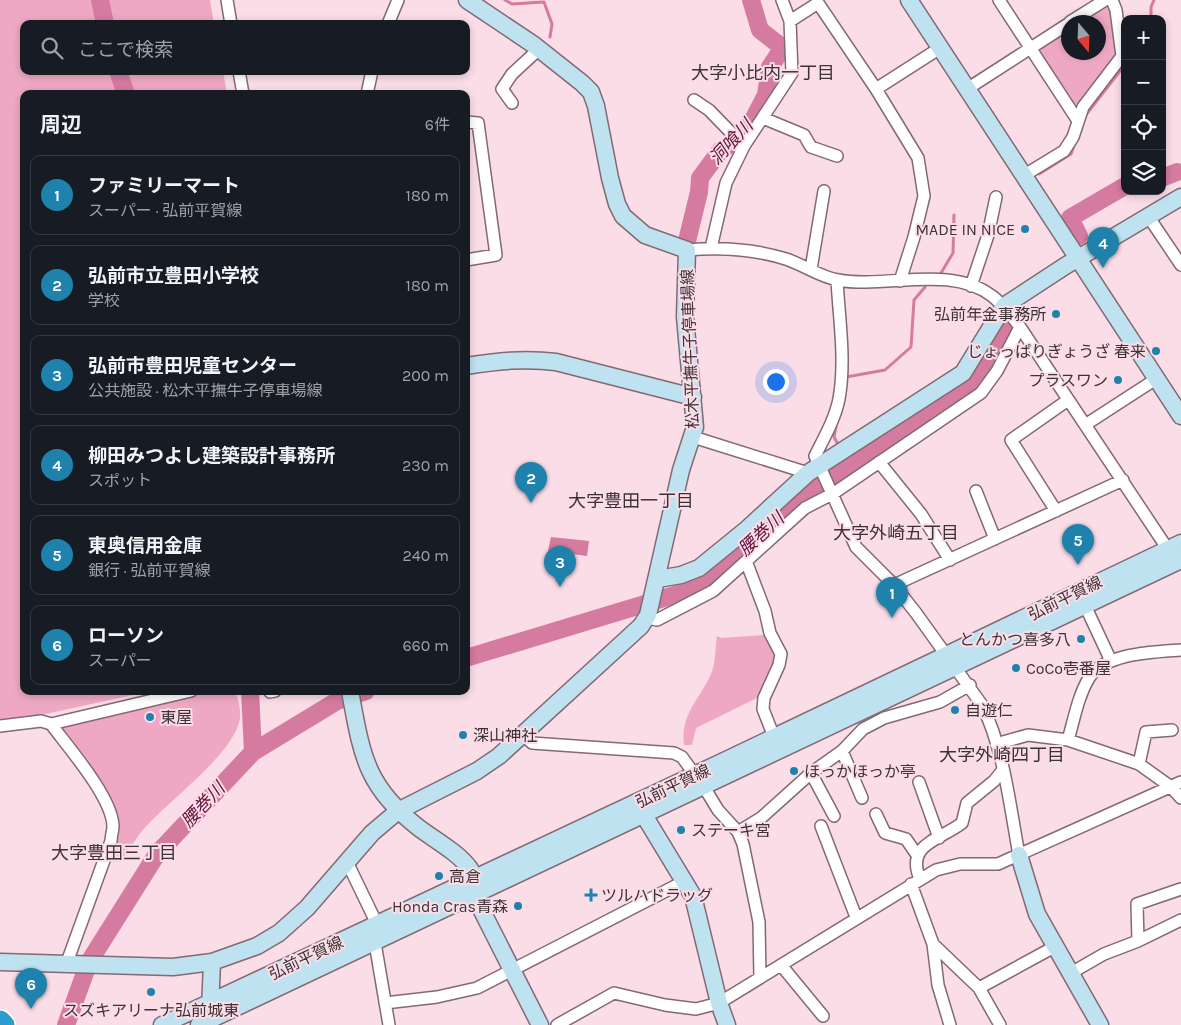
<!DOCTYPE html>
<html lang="ja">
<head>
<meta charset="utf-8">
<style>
	:root { --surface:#171b24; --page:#242831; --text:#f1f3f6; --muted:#9ea1a6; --line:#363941; --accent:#1e82ad }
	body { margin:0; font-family:Karla,"Noto Sans JP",sans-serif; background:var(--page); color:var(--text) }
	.controls { position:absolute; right:15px; top:15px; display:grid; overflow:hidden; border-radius:10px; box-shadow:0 2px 8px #0003 }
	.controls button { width:45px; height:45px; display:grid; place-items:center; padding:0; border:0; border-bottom:1px solid var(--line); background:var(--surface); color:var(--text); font:25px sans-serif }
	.compass { position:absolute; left:1061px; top:15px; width:45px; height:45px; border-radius:50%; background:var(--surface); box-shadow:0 2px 8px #0003; rotate:161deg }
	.you { position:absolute; left:775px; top:381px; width:18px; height:18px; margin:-12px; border:4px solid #fff; border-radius:50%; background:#1a73e8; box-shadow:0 0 0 8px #1a73e833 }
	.badge { display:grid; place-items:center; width:32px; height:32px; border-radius:50%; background:var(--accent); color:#fff; font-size:16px; font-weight:700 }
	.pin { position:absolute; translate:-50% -41px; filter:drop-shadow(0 1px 2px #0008) }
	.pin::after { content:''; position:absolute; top:26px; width:18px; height:15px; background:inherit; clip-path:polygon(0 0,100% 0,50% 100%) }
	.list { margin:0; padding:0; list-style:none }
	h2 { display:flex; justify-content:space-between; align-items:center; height:65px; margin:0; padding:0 20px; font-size:21px }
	h2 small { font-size:16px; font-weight:400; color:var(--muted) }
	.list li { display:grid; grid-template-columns:32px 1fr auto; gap:15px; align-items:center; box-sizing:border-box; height:80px; margin:0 10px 10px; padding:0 10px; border:1px solid var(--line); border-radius:10px }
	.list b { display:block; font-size:19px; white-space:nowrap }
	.list p { margin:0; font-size:16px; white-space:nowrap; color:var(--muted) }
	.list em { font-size:16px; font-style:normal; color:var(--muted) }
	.icon { flex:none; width:28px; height:28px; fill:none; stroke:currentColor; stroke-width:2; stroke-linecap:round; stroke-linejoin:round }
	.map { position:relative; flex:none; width:1181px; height:1025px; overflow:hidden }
	.search { position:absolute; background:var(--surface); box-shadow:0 2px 8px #0003; left:20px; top:20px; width:450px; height:55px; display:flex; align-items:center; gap:12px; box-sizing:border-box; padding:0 18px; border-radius:10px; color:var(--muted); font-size:19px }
	.panel { position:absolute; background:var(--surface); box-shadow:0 2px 8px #0003; left:20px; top:90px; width:450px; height:605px; border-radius:10px }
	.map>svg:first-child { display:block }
	.green { fill:#efa8c3 }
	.water { fill:#d57ba0 }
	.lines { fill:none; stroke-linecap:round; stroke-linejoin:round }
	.stream { stroke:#d57ba0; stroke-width:3 }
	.river { stroke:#d57ba0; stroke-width:18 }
	.street-casing { stroke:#836972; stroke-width:14 }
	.secondary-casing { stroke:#836972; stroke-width:19 }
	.highway-casing { stroke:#fff; stroke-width:24 }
	.street { stroke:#fff; stroke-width:11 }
	.secondary { stroke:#bfe2f0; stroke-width:16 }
	.highway { stroke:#2a9dce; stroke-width:21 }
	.poi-dot { fill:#1e82ad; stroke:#fbdde7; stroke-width:2 }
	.labels { text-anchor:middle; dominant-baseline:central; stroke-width:4; stroke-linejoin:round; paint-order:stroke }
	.poi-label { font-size:16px; fill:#3d3236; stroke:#fbdde7; text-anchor:start }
	.street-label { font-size:16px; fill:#3d3236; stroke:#fbdde7 }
	.neighbourhood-label { font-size:18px; fill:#3d3236; stroke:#fbdde7 }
	.water-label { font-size:18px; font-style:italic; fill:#64133c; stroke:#fbdde7 }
</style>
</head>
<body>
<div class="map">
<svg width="1181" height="1025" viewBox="0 0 1181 1025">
	<rect width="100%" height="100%" fill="#fbdde7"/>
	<!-- green -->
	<path class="green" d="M0,0H210L214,24H24V71H223L227,94H24V691H151L0,724Z
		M1105,5L1110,7L1118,55L1080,104H1071L1038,52V48L1068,28V52H1098V22H1078Z
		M765,635L775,644V665L761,696L696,728L692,745H684C680,714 700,699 711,674C716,663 715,648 717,636L721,638Z
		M191,691H235C238,698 241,710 240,718C235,754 166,802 142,831C134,841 128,853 119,862L111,861L107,851L111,841L106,805L51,724Z"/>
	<!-- water -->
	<path class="water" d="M551,537L589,541L587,556L548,551Z"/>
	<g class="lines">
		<!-- stream -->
		<path class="stream" d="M505,0L512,4L544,2L552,24L550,37
			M1151,19V7L1154,0
			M1085,116L1120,71L1125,70
			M1039,174L1071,154L1075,143
			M941,273L953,253L954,215
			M845,380L846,377L885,370L911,347L914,300L925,287
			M837,421L834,437L840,448
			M844,455L850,466"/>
		<!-- river -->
		<path class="river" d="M100,0L105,24
			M118,71L126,94
			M1162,178L1177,172
			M1079,236L1070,218L1125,186
			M687,241L699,192L700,178L720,151L741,137L753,120L766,95L770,67L778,55L783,52V48L760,30L751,0
			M466,658L694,589L734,559L764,529L794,504L975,383L1006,329
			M250,691L253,752
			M66,1025L89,962L157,854L253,752L337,701L366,691"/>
		<defs>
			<path id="street" d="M227,0L231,24
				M999,0L1078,121
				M790,21L818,3L876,89L918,158L924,196L914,237L900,281
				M1070,22L1105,0
				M388,24L398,0
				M239,71L243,94
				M876,89L940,48
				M967,89L1068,24
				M367,94L372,71
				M694,100L709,110L744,146
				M512,103L502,89L512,74L539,49
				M763,118L804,135L811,147L837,156
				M466,122L478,123L496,255L466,260
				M1023,176L1064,151L1073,137L1083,107L1122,56L1116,10L1112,0
				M1148,216L1181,265
				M711,248L726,183L744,146L792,73L790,21L782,0
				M687,250C720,247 754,249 786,259C804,265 820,277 838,280C886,289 950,264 992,296C1003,304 1011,316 1020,327L1171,554
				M811,269L824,191
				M837,280C839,319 846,360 839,399C835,419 824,438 815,456L856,547L894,585L916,613L982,705C1004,749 1010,807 1019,855
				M971,286L988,235L996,197
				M1085,425L1156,379
				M693,437L808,473
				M879,462L921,514L950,560
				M976,491L995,539
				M1056,511L1011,440L1068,400
				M746,561L765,611L770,633L781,654L779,665L764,698L763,709L774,737
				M894,585L1123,480
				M1082,599L1111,661
				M647,618L657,620L713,591L805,508L834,493L981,393L997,371L1020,327
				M270,692L275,691
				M51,724C68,747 112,797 113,826C113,831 111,836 111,841L66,965
				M0,726L41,721L51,724L191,691
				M523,735L532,743L674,753L682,757L695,775
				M1068,740C1074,720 1078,696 1089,678C1104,653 1154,652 1181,650
				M996,744L1028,735L1068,740L1139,764L1171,787L1181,798
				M842,751L862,798
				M1139,764L1146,732L1172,730
				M811,773L834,816
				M919,782L939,838
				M704,787L718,810L738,832L743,844L759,922L760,978
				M876,814L885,833L906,839L917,855
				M821,826L856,917
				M738,832L761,818L811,773L842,751L863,729L884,718L940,702L970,685
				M347,862L377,924L375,943L389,1025
				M920,879C905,844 940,840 962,823L967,803L994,781L1002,771
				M911,884L933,944L938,985L950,1025
				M1138,941L1181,920
				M933,944L979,988L1000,1025
				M781,965L823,1016
				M1071,973L1104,954L1138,941L1137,904L1181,889
				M979,988L1056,946
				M385,1003L437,997L477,988L685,881
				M557,1025L614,993L665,1005L696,1009L719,1003L936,870L960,864H998L1181,782"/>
			<path id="secondary" d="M909,0L1181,416
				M466,366C497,361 525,358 556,362L693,397
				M658,579L681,575L699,568L747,529L808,473L963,373L1004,306L1065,266L1181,197
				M350,691C362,755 365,786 419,828C435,840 459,853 470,869L475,878L479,905L540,1025
				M639,807L693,896L719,1003L727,1025
				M1019,855L1037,914L1100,1025
				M0,962L173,967L212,962L257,946L279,933L307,908L372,833L398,811L477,771L499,756L641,626L648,615L681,470L695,427L685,317L687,250L645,235L623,216L617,204L610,178L596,106L591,92L582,83L534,45L467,0
				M210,1010L212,962
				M162,1025L724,761L1181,543
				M199,1025L1181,560"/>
			<path id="highway" d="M0,1021L4,1025"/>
		</defs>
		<!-- street casing -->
		<use href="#street" class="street-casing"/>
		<!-- secondary casing -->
		<use href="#secondary" class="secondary-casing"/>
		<!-- highway casing -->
		<use href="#highway" class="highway-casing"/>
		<!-- street -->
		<use href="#street" class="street"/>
		<!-- secondary -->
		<use href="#secondary" class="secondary"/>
		<!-- highway -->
		<use href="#highway" class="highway"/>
	</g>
	<!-- markers -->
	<g class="poi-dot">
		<circle cx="1025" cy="229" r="5"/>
		<circle cx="1056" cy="314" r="5"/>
		<circle cx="1156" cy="351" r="5"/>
		<circle cx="1118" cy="380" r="5"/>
		<circle cx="1081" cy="639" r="5"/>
		<circle cx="1016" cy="668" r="5"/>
		<circle cx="955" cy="710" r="5"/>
		<circle cx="150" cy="717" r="5"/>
		<circle cx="463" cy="735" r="5"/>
		<circle cx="794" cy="771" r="5"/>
		<circle cx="681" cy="830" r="5"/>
		<circle cx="439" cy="876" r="5"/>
		<path d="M588.5 887.5h5v5h5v5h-5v5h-5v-5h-5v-5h5z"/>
		<circle cx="518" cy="906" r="5"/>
		<circle cx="151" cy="992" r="5"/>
	</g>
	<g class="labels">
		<!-- poi labels -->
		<g class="poi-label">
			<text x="1015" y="229" text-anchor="end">MADE IN NICE</text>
			<text x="1046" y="314" text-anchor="end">弘前年金事務所</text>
			<text x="1146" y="351" text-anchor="end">じょっぱりぎょうざ 春来</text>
			<text x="1108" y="380" text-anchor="end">プラスワン</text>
			<text x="1071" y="639" text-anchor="end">とんかつ喜多八</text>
			<text x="1026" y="668">CoCo壱番屋</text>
			<text x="965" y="710">自遊仁</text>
			<text x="160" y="717">東屋</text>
			<text x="473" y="735">深山神社</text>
			<text x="804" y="771">ほっかほっか亭</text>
			<text x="691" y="830">ステーキ宮</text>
			<text x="449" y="876">高倉</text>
			<text x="601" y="895">ツルハドラッグ</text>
			<text x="508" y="906" text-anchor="end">Honda Cras青森</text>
			<text x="151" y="1010" text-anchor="middle">スズキアリーナ弘前城東</text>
		</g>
		<!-- street labels -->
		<g class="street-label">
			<text transform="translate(690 349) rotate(-92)">松木平撫牛子停車場線</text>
			<text transform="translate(1065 598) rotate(-26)">弘前平賀線</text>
			<text transform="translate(673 786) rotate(-25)">弘前平賀線</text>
			<text transform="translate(306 958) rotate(-25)">弘前平賀線</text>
		</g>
		<!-- neighbourhood labels -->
		<g class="neighbourhood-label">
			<text x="763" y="73">大字小比内一丁目</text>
			<text x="631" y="501">大字豊田一丁目</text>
			<text x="896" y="533">大字外崎五丁目</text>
			<text x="1002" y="755">大字外崎四丁目</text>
			<text x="114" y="853">大字豊田三丁目</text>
		</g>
		<!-- water labels -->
		<g class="water-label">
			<text transform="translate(731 142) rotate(-47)">洞喰川</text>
			<text transform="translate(761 534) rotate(-43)">腰巻川</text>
			<text transform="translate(203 805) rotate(-47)">腰巻川</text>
		</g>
	</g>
</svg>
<div class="controls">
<button>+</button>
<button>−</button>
<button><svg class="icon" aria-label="locate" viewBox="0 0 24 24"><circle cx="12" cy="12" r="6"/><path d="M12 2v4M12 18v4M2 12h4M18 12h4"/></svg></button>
<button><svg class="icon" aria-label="layers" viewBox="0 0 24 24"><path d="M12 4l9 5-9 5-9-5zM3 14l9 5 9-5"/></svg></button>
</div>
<svg class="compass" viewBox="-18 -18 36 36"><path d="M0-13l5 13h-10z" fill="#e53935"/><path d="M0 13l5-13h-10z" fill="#9ea1a6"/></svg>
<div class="you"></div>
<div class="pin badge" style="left:892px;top:618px">1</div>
<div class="pin badge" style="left:531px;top:503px">2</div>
<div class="pin badge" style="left:560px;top:587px">3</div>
<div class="pin badge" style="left:1103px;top:268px">4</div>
<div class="pin badge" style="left:1078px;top:565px">5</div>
<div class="pin badge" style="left:31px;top:1009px">6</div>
<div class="search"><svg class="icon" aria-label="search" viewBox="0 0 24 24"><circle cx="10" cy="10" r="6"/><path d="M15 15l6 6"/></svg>ここで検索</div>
<section class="panel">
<h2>周辺<small>6件</small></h2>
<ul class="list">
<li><span class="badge">1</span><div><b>ファミリーマート</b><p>スーパー · 弘前平賀線</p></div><em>180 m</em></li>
<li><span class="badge">2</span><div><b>弘前市立豊田小学校</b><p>学校</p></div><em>180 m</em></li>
<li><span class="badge">3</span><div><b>弘前市豊田児童センター</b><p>公共施設 · 松木平撫牛子停車場線</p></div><em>200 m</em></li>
<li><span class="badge">4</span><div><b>柳田みつよし建築設計事務所</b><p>スポット</p></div><em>230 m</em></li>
<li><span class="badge">5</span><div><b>東奥信用金庫</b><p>銀行 · 弘前平賀線</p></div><em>240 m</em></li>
<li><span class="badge">6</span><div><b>ローソン</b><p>スーパー</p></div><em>660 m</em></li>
</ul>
</section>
</div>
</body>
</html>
